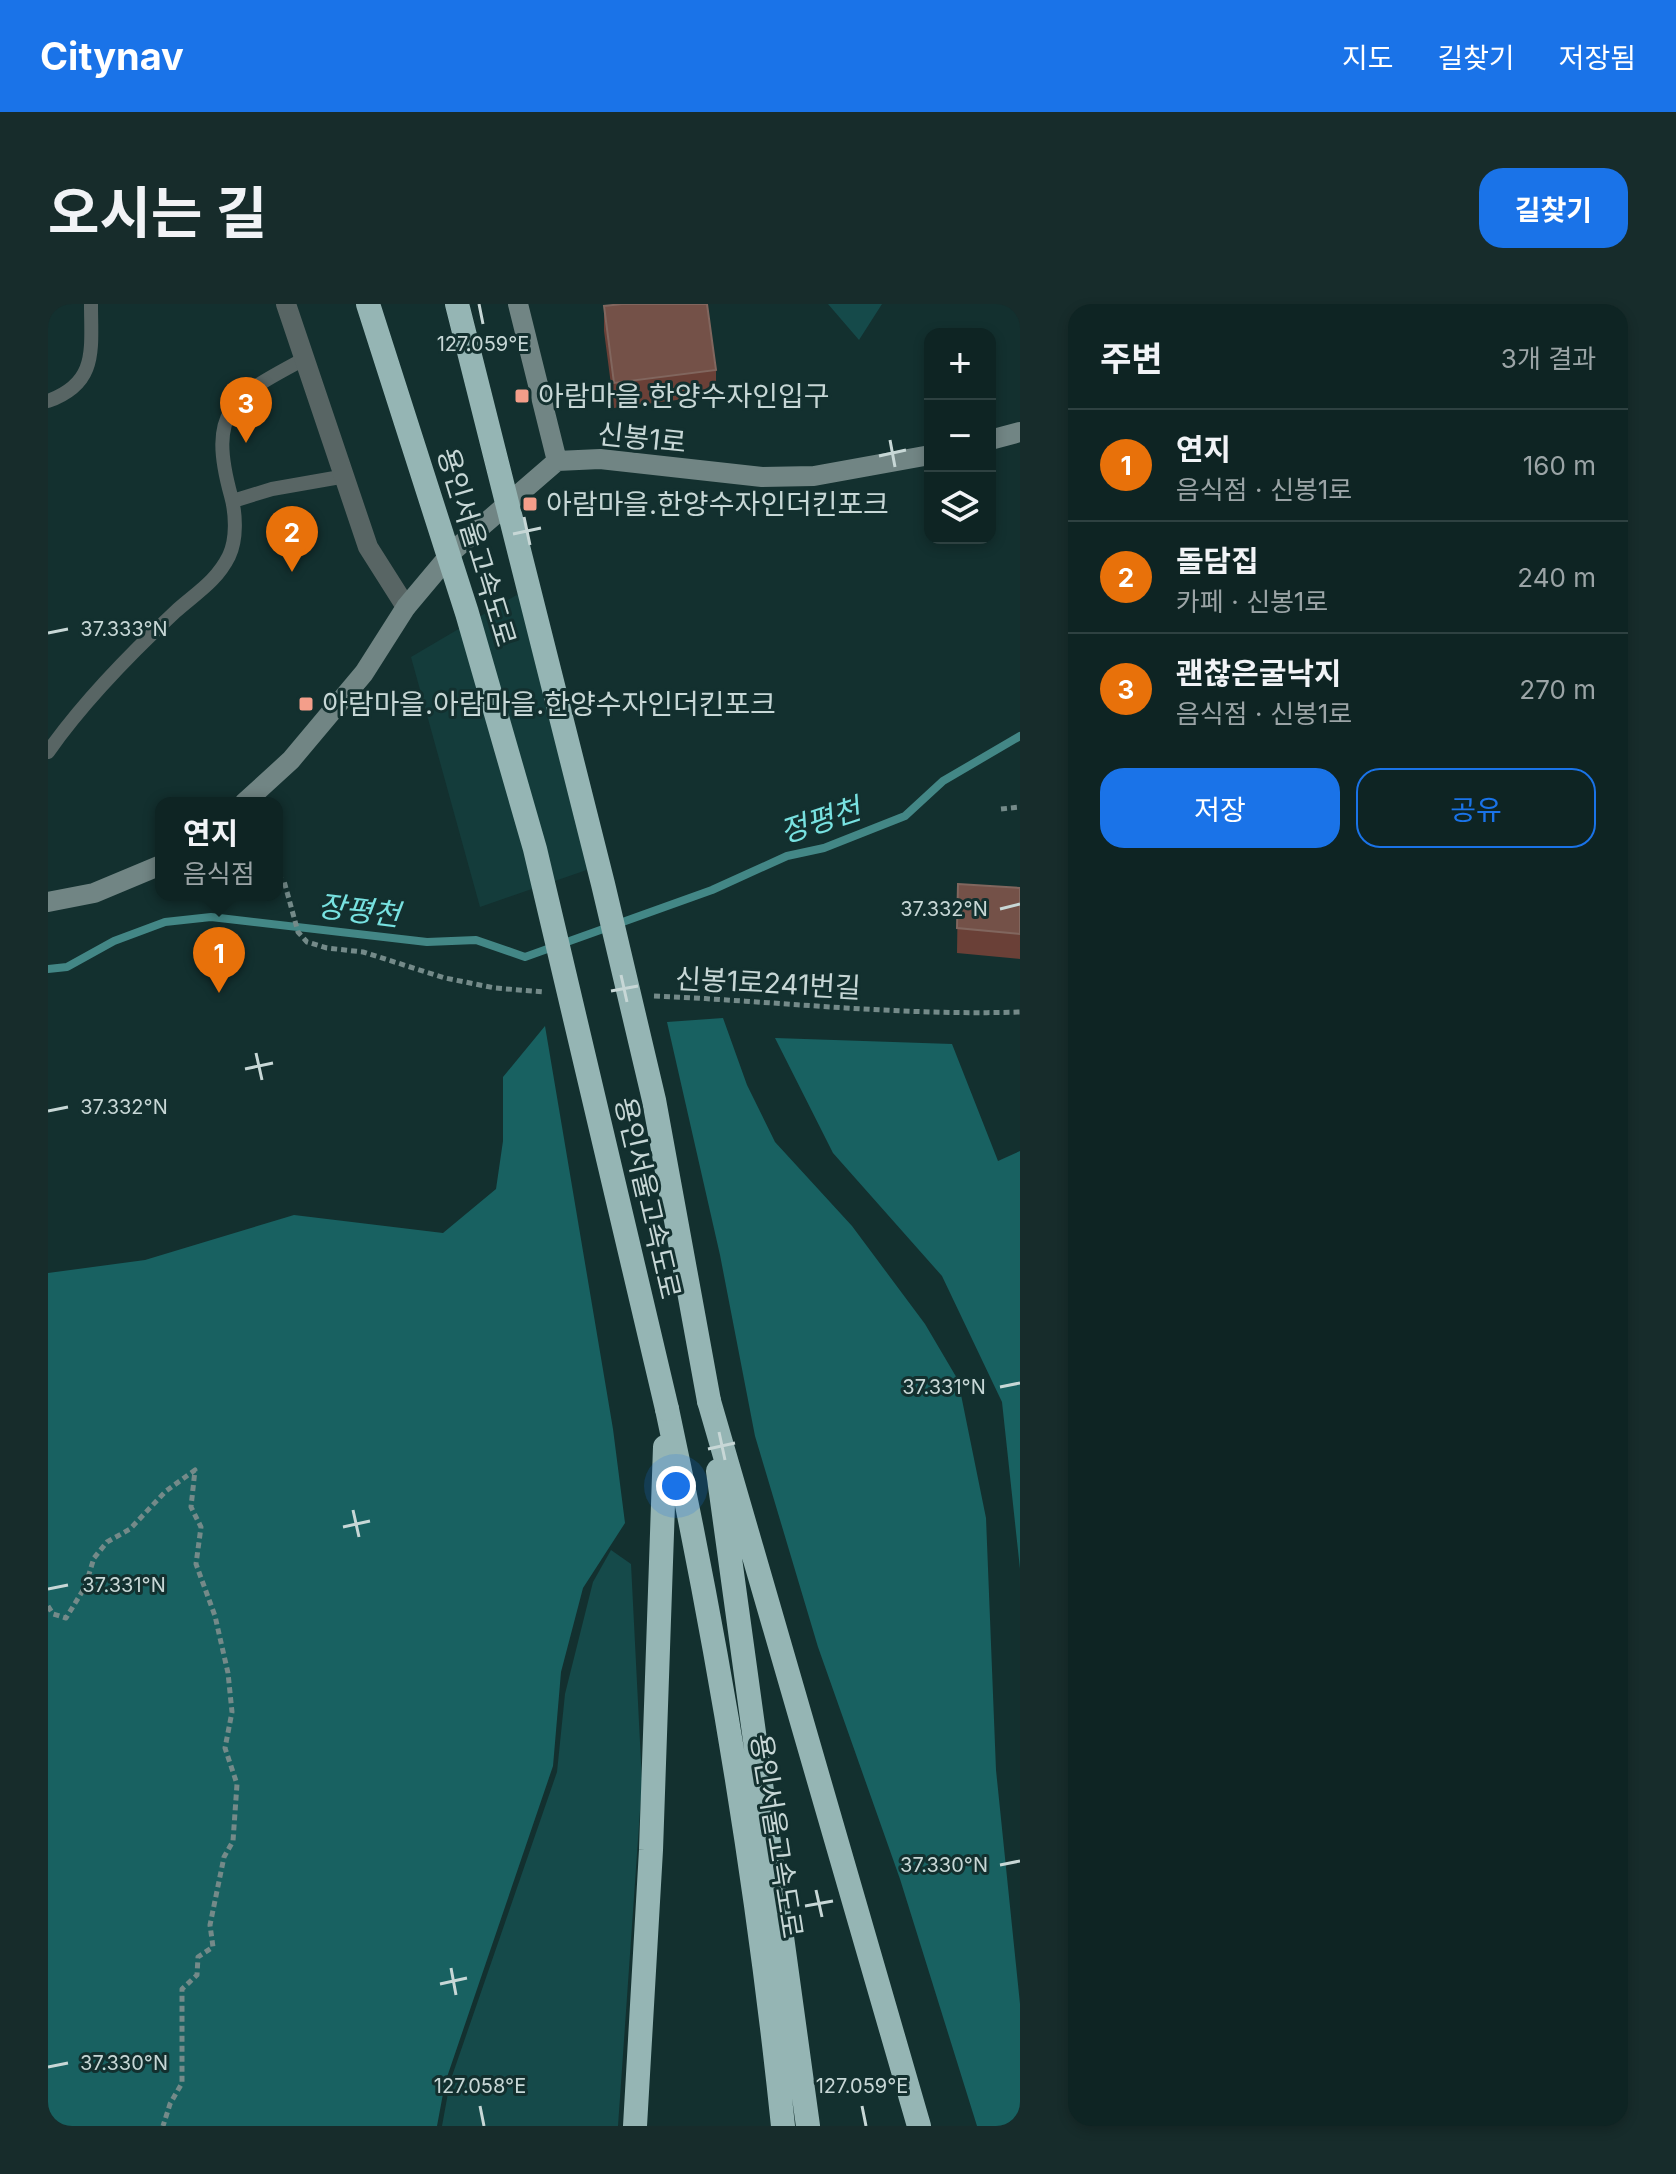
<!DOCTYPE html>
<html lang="ko">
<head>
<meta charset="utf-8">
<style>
	:root { --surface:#0e2423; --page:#172c2b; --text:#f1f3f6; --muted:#9ba4a6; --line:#2e4141; --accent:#1a73e8 }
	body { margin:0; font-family:Inter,"Noto Sans KR",sans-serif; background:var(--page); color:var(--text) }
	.controls { position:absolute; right:24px; top:24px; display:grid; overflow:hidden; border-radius:16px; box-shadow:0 4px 12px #0003 }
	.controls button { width:72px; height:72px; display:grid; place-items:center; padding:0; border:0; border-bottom:2px solid var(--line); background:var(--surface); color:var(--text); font:40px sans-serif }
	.you { position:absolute; left:628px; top:1182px; width:28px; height:28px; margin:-20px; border:6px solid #fff; border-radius:50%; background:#1a73e8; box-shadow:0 0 0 12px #1a73e833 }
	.badge { display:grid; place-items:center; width:52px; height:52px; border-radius:50%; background:var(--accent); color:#fff; font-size:26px; font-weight:700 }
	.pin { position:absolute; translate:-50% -66px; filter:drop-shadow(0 2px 4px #0008) }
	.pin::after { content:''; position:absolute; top:42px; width:28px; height:24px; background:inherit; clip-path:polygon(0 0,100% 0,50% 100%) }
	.popup { position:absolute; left:107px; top:493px; width:128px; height:104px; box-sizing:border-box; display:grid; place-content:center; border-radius:16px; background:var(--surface); filter:drop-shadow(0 2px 6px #0005); font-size:26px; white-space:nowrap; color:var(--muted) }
	.popup b { font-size:30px; color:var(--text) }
	.popup::after { content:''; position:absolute; left:50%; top:100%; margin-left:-16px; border:16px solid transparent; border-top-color:var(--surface) }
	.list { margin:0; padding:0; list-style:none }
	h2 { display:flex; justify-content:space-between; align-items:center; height:104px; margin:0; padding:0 32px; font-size:34px }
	h2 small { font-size:26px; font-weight:400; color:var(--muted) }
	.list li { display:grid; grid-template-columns:52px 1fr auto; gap:24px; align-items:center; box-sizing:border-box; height:112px; padding:0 32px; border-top:2px solid var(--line) }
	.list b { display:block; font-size:30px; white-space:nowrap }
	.list p { margin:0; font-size:26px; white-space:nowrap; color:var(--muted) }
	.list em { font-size:26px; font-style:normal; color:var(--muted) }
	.actions { display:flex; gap:16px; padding:24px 32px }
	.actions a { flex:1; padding:18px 0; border:2px solid var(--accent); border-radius:24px; text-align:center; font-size:28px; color:var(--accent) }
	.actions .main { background:var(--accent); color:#fff }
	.icon { flex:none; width:44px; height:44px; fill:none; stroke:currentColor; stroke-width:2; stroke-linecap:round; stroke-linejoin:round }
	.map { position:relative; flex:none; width:972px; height:1822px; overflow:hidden; border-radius:24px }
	header { display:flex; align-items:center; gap:48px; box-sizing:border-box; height:112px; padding:0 40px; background:var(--accent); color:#fff }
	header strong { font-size:38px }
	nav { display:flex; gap:44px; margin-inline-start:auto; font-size:28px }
	.intro { display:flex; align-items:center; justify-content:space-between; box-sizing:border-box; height:192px; padding:0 48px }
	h1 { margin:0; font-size:56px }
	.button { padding:20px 36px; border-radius:24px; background:var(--accent); color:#fff; font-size:28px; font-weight:700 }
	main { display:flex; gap:48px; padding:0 48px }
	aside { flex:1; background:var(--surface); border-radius:24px; box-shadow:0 4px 12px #0003 }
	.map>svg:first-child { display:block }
	.built { fill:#143c3b }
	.green { fill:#154a4a }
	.forest { fill:#186161 }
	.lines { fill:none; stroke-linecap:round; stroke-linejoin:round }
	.stream { stroke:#438786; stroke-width:8 }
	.path { stroke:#748a89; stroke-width:5; stroke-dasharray:6 4; stroke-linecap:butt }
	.lane { stroke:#586564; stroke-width:14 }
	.street { stroke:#586564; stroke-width:20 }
	.secondary { stroke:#718584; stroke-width:20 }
	.highway { stroke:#95b5b4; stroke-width:24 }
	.highway-bridge { stroke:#95b5b4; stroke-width:24 }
	.wall { fill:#6a4037 }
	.building { fill:#745148; stroke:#81665e; stroke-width:2 }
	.ticks { fill:none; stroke:#c7d7d6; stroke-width:3 }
	.poi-dot { fill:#f49e8a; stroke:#13302f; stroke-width:3 }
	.labels { text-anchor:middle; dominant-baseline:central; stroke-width:6; stroke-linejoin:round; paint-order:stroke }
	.poi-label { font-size:28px; fill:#c7d7d6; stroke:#13302f; text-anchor:start }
	.street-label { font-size:28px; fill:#c7d7d6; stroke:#13302f }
	.water-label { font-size:30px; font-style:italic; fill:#78e2e1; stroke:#13302f }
	.ticks-label { font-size:20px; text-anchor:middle; fill:#c7d7d6; stroke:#13302f; stroke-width:6; stroke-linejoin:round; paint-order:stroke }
</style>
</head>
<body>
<header>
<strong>Citynav</strong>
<nav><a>지도</a><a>길찾기</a><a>저장됨</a></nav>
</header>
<div class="intro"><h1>오시는 길</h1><a class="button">길찾기</a></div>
<main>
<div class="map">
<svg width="972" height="1822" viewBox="0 0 972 1822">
	<rect width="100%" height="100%" fill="#13302f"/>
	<!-- built -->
	<path class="built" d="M472,289L553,561L432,603L363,353Z"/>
	<!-- green -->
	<path class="green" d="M780,0H834L811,36Z
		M563,1246L583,1260L594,1478L570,1822H394L402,1778L509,1468L517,1390L545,1278Z"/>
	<!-- forest -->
	<path class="forest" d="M675,714L699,781L727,838L804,922L877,1020L910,1076L938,1214L948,1466L972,1700V1822H929L852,1575L770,1343L707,1132L672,951L619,718Z
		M497,722L565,1125L577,1219L535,1284L513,1368L505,1462L397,1779L389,1822H0V969L97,956L246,911L395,929L448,885L455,837V773Z
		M727,734L904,740L950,857L972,847V1265L954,1098L894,972L785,849Z"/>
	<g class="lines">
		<!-- stream -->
		<path class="stream" d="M0,665L19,663L66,637L117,618L163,613L379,638L428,636L477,653L664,586L739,552L776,544L857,512L895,477L972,432"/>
		<!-- path -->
		<path class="path" d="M953,505L972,503
			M229,572L236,577L250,628L259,638L279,644L315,648L397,674L447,684L496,688
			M606,692C728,697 850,712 972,708
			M0,1302L5,1310L18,1314L37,1283L46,1254L59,1238L82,1225L118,1187L147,1166L143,1203L153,1223L148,1260L167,1312L180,1369L184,1408L177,1444L189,1480L185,1537L176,1553L162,1621L165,1643L150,1653L149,1671L134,1685V1779L122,1800L115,1822"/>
		<!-- lane -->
		<path class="lane" d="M0,97C50,79 43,46 43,0
			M185,197L224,185L298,172
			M0,448C35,398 82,350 127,308C148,289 168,278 181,252C189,235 188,210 183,192C159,105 185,93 258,54"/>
		<!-- street -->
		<path class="street" d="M238,0L320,243L358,303"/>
		<!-- secondary -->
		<path class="secondary" d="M470,0L509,157
			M942,136L972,128
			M196,499L243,456L316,369L358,303L405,247L509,157L552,155L714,173L766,172L882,151
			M0,598L46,589L113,561"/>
		<!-- highway -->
		<path class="highway" d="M661,1097L871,1822
			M619,1105C670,1342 710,1580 735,1822
			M670,1167L760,1822
			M587,1822L603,1546L617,1143"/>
		<!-- highway-bridge -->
		<path class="highway-bridge" d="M320,0L419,309L487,545L619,1105
			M409,0L555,580L606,796L661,1097"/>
	</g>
	<!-- wall -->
	<path class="wall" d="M556,2L668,66V91L566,104L556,27Z
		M910,580L972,584V655L909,649Z"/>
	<!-- building -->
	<path class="building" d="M574,0H659L668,66L566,79L556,2Z
		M910,580L972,584V630L909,624Z"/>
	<!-- ticks -->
	<path class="ticks" d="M431,0L435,20M842,136L847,163M831,152L858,146M476,213L482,241M465,230L493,224M0,329L20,325M952,605L972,600M573,671L579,698M563,687L590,682M208,749L214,776M197,765L225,759M0,807L20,803M952,1083L972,1079M671,1128L677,1156M660,1145L687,1139M305,1206L311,1233M295,1223L322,1217M0,1285L20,1281M952,1561L972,1557M768,1586L774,1613M757,1602L785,1597M403,1664L408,1691M392,1680L419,1674M0,1763L20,1759M432,1802L436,1822M814,1802L818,1822"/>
	<!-- markers -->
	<g class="poi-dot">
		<rect x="466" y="84" width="16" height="16" rx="4"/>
		<rect x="474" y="192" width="16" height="16" rx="4"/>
		<rect x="250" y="392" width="16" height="16" rx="4"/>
	</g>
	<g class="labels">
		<!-- poi labels -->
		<g class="poi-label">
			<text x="490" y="92">아람마을.한양수자인입구</text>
			<text x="498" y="200">아람마을.한양수자인더킨포크</text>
			<text x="274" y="400">아람마을.아람마을.한양수자인더킨포크</text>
		</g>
		<!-- street labels -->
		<g class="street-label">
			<text transform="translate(594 134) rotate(6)">신봉1로</text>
			<text transform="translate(429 243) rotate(73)">용인서울고속도로</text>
			<text transform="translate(720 679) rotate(3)">신봉1로241번길</text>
			<text transform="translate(600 894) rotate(77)">용인서울고속도로</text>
			<text transform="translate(729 1532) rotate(81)">용인서울고속도로</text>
		</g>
		<!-- water labels -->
		<g class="water-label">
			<text transform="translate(772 516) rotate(-18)">정평천</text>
			<text transform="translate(311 606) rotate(7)">장평천</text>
		</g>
	</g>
	<g class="ticks-label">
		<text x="435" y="47">127.059°E</text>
		<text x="76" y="332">37.333°N</text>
		<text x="896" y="612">37.332°N</text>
		<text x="76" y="810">37.332°N</text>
		<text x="896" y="1090">37.331°N</text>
		<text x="76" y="1288">37.331°N</text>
		<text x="896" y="1568">37.330°N</text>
		<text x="76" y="1766">37.330°N</text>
		<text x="432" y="1789">127.058°E</text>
		<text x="814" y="1789">127.059°E</text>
	</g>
</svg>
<div class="controls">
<button>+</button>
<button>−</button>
<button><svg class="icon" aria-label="layers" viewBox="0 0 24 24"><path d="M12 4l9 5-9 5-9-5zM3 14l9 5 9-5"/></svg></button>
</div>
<div class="you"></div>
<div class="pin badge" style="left:171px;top:689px;background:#e8710a">1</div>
<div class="popup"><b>연지</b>음식점</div>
<div class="pin badge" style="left:244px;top:268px;background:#e8710a">2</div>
<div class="pin badge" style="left:198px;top:139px;background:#e8710a">3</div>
</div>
<aside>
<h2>주변<small>3개 결과</small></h2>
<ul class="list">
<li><span class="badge" style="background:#e8710a">1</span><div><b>연지</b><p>음식점 · 신봉1로</p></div><em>160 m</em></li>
<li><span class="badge" style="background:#e8710a">2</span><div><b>돌담집</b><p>카페 · 신봉1로</p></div><em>240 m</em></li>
<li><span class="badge" style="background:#e8710a">3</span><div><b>괜찮은굴낙지</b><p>음식점 · 신봉1로</p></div><em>270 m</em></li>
</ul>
<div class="actions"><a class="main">저장</a><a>공유</a></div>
</aside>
</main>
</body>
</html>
